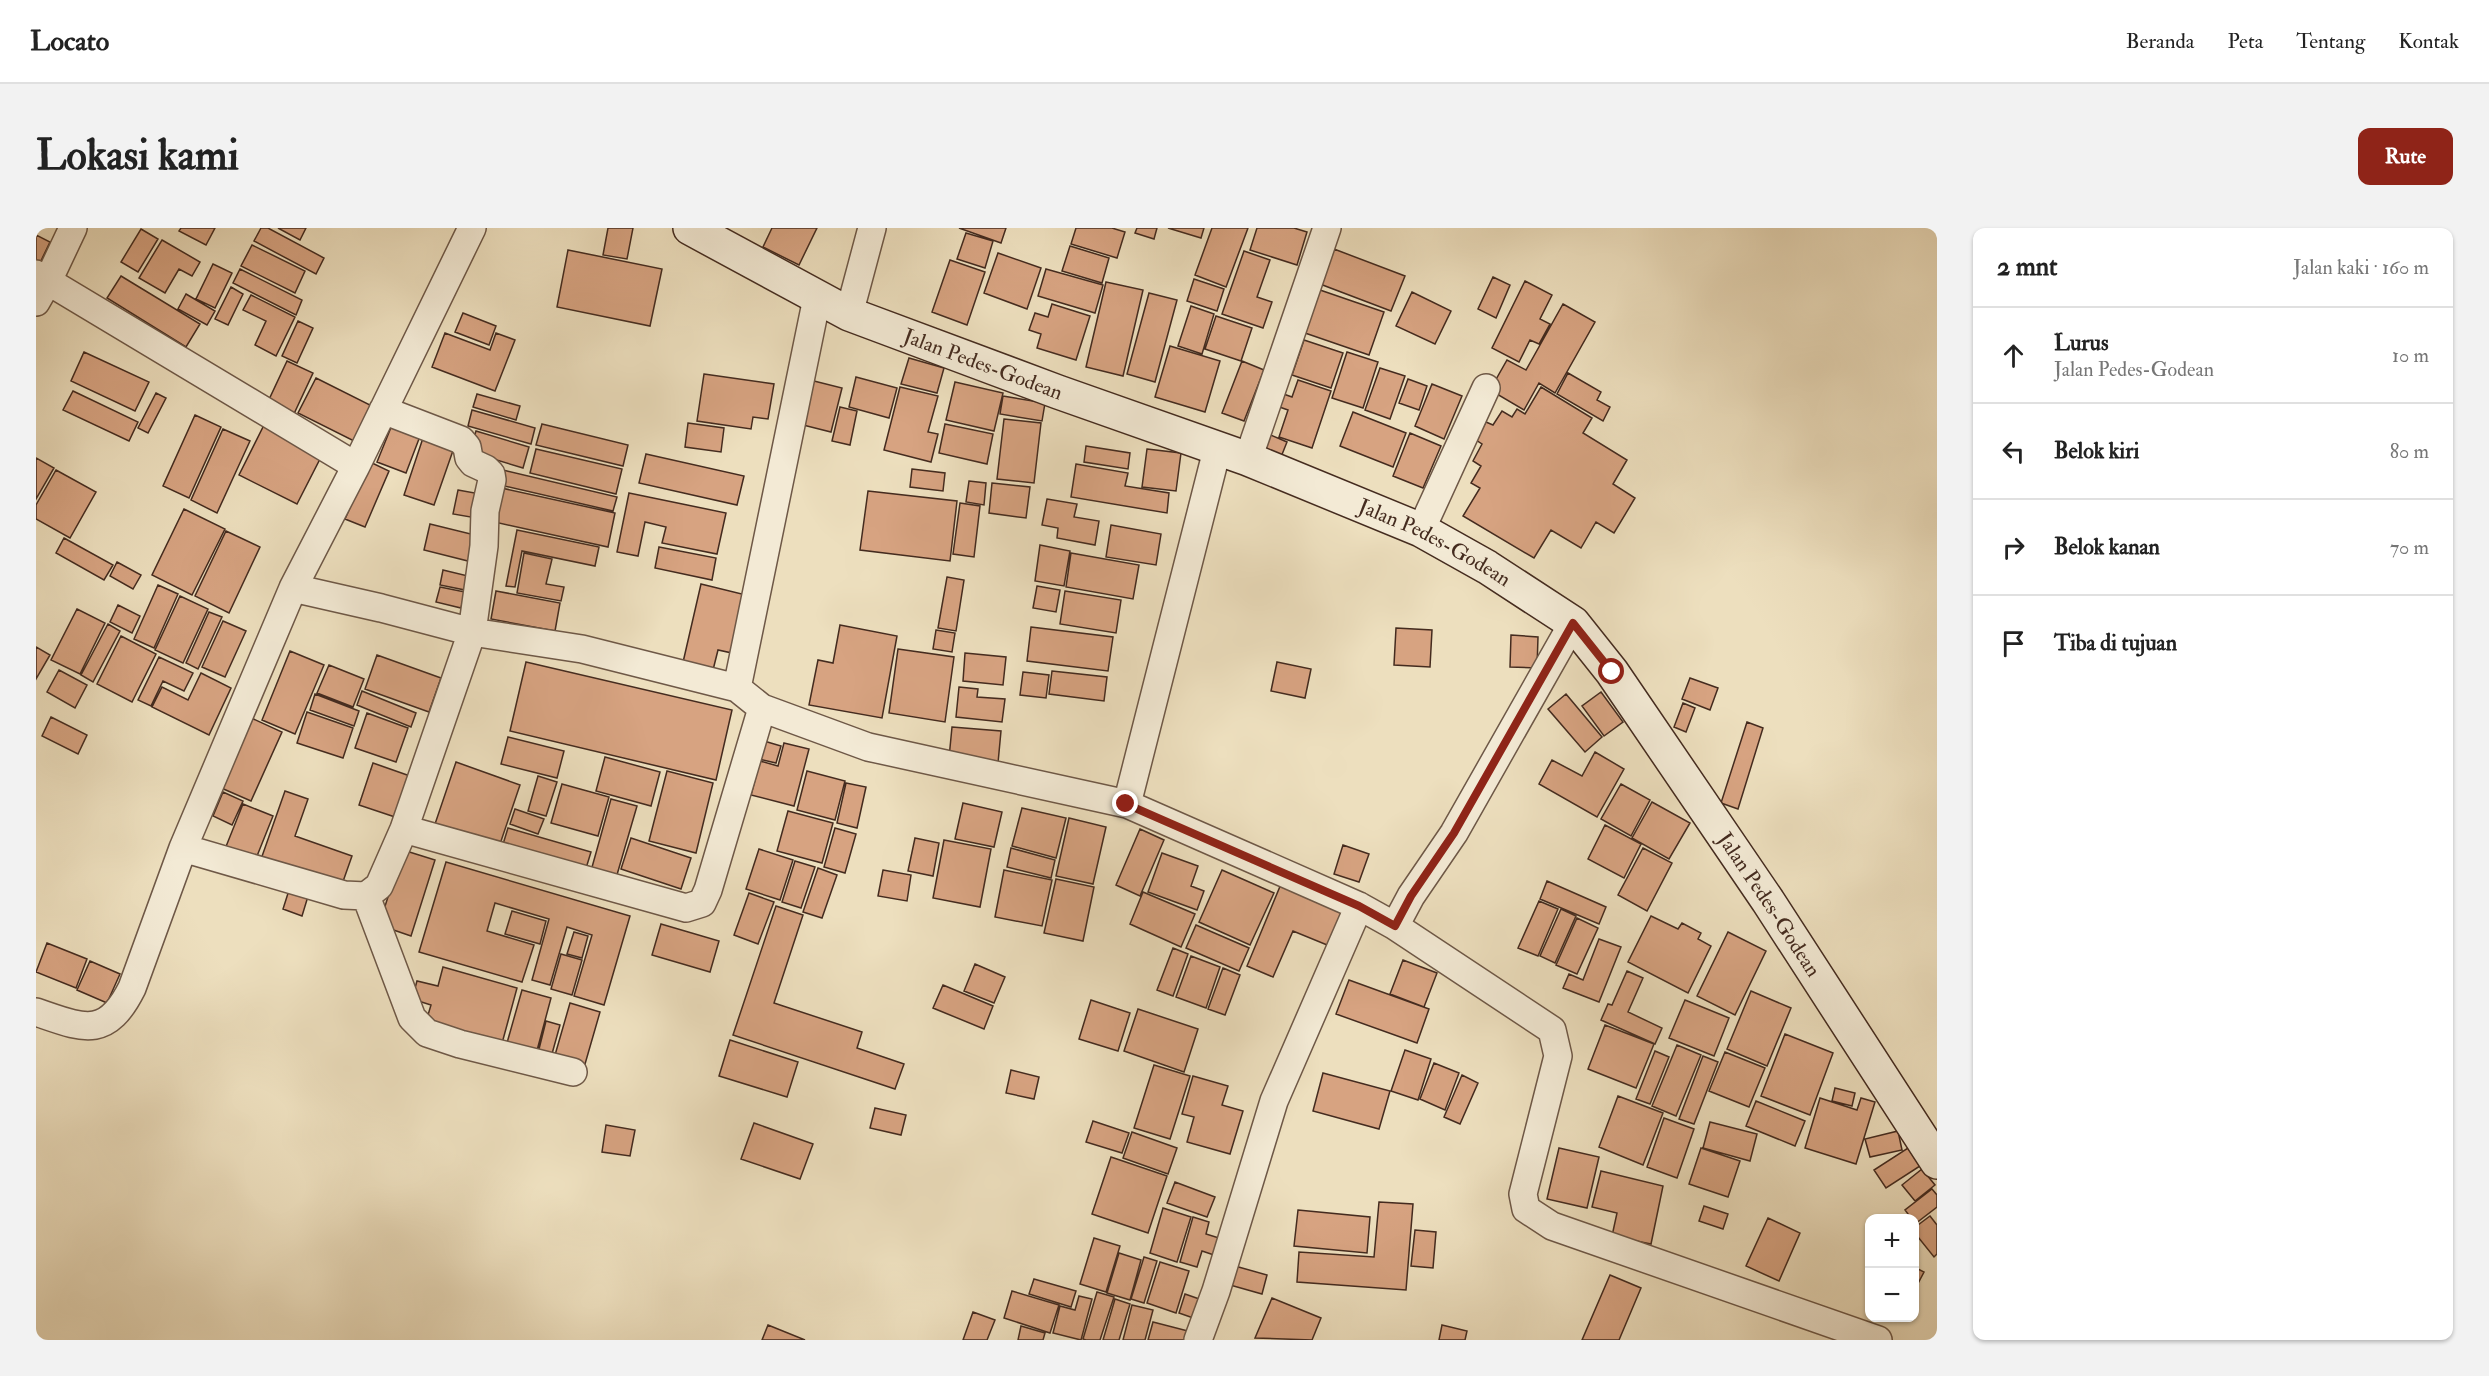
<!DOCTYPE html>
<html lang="id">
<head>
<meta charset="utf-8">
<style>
	:root { --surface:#fff; --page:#f2f2f2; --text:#222; --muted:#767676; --line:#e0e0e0; --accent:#8f2418 }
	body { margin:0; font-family:"IM FELL Double Pica",serif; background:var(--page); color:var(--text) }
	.controls { position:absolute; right:18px; bottom:18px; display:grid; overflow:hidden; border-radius:12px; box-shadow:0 2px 4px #0004 }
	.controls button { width:54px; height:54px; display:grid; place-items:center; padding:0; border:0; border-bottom:2px solid var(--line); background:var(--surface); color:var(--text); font:30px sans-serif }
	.stop { position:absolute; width:18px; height:18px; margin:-14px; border:4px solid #8f2418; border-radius:50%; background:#fff }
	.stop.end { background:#8f2418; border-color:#fff; box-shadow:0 2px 6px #0008 }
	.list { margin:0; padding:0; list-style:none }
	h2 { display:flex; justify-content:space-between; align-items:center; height:78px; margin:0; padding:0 24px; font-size:26px }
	h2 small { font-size:20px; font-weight:400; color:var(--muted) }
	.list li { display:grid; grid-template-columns:39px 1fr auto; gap:18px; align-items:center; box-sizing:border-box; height:96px; padding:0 24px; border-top:2px solid var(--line) }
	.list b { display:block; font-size:22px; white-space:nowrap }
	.list p { margin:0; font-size:20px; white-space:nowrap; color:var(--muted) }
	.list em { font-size:20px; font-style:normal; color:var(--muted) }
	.icon { flex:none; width:33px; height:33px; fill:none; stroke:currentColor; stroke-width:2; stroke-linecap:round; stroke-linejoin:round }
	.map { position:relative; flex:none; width:1901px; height:1112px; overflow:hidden; border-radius:12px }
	header { display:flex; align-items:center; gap:36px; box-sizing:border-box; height:84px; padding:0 30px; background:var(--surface); border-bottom:2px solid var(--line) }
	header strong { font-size:28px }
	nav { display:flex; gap:33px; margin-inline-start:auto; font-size:21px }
	.intro { display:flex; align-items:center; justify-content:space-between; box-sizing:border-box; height:144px; padding:0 36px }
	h1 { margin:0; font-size:42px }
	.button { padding:15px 27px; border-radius:12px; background:var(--accent); color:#fff; font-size:21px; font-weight:700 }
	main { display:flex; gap:36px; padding:0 36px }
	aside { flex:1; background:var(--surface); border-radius:12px; box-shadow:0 2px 4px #0004 }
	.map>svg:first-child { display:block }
	.building { fill:#d7a381; stroke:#442b1f; stroke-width:1.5 }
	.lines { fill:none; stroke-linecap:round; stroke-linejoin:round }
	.street-casing { stroke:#6e5847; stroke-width:30 }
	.secondary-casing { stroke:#442b1f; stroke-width:36 }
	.street { stroke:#f3ead5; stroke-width:27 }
	.secondary { stroke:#f3ead5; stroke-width:33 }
	.route { stroke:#8f2418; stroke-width:8 }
	.labels { text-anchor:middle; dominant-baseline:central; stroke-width:6; stroke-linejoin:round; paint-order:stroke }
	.street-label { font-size:21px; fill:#442b1f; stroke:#f3ead5 }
</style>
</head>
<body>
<header>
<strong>Locato</strong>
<nav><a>Beranda</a><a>Peta</a><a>Tentang</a><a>Kontak</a></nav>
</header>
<div class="intro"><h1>Lokasi kami</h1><a class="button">Rute</a></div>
<main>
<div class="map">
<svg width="1901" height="1112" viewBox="0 0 1901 1112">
	<rect width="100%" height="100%" fill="#eddfbe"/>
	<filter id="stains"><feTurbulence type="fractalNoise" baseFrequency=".00333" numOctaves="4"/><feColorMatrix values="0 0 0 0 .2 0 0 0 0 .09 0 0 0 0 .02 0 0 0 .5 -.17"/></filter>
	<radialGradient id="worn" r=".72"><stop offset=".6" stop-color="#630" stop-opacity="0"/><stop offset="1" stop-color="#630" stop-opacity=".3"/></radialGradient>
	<!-- building -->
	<path class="building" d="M145,0H179L170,17L143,3Z
		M225,0H232L288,30L280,46L218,13Z
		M242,0H270L264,12Z
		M572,0H597L591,31L567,27Z
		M736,0H781L763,37L727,19Z
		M923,0H970L965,15Z
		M1040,0H1076L1089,4L1081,30L1035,16Z
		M1101,0H1121L1118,11L1099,5Z
		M1132,0H1168L1165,10Z
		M1176,0H1212L1190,59L1159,47Z
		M1221,0H1258L1271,4L1261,37L1214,22Z
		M105,1L122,11L102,44L85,34Z
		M930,5L957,13L949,40L921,31Z
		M0,7L14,14L2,39L0,38Z
		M126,12L164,34L156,48L143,41L129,65L103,50Z
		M216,17L269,43L259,65L205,38Z
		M1034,18L1073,30L1066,55L1026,43Z
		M1298,21L1369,48L1355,83L1284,56Z
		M532,22L626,41L614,98L521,79Z
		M1208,23L1234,32L1221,69L1236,74L1227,100L1186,86Z
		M962,25L1005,40L991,81L948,65Z
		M914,32L949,44L931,97L896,84Z
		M177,36L196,45L179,80L160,71Z
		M204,41L266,72L260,87L197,55Z
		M1010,41L1067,57L1059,85L1002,68Z
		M85,48L164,96L150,119L71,70Z
		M1457,49L1474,57L1460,90L1442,81Z
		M1158,51L1188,61L1181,83L1151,73Z
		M1489,53L1516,67L1504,91L1514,96L1503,116L1494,112L1483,134L1456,120Z
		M1070,54L1107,62L1087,148L1050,139Z
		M195,59L207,66L192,97L179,91Z
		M1284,62L1348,84L1333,127L1269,105Z
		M1376,64L1415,83L1399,116L1360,98Z
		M1113,65L1141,72L1119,154L1091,146Z
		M150,66L179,83L171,97L142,81Z
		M215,67L259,89L240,128L219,117L230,93L207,82Z
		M1016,76L1054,88L1040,132L1001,120L1005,106L993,102L999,85L1012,89Z
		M1527,76L1559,94L1519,165L1503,155L1488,182L1454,162L1471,132L1490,142Z
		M1155,78L1178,86L1166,126L1142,118Z
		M427,85L460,98L453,117L419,104Z
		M1180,88L1216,100L1205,133L1169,121Z
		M262,93L277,100L261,135L246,128Z
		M409,105L454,122L460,105L479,112L459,163L396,139Z
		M1268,112L1307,125L1295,160L1256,147Z
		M1134,118L1184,133L1169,184L1119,169Z
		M48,124L113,154L99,183L35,153Z
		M1311,124L1342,134L1327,180L1296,170Z
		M873,130L908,140L901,165L865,156Z
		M251,133L277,145L256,190L230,178Z
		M1206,133L1228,142L1208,193L1186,185Z
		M1344,140L1369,148L1354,191L1329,182Z
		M1532,145L1565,164L1561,172L1574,179L1567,193L1521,166Z
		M668,146L738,156L732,191L717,189L715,201L661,193Z
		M820,149L861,160L853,190L813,179Z
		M280,150L338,179L320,214L262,185Z
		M770,151L806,160L795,204L759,195Z
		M1372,151L1391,158L1383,182L1363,175Z
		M1262,152L1295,163L1276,220L1243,209L1252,182L1235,176L1239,163L1256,169Z
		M919,154L967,165L958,203L910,192Z
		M1396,156L1426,168L1408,211L1379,198Z
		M864,159L902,168L892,204L902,206L895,234L848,222Z
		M1505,159L1556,190L1547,205L1591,232L1577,256L1599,270L1578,305L1560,294L1545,320L1515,302L1498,330L1427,288L1444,260L1435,255L1445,238L1437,233L1446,216L1440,212L1450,194L1457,197L1466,183L1476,189L1481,181L1489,186Z
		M37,163L102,194L93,213L27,182Z
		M120,165L130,170L112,205L102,200Z
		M441,166L484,178L480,192L437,179Z
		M967,168L1009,175L1006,193L964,186Z
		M804,179L821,183L814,217L796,213Z
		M436,182L499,200L495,216L432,198Z
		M1317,184L1370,205L1357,239L1304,218Z
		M159,187L185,199L153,270L127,258Z
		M968,191L1005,195L998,255L961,251Z
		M358,192L386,203L370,245L341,234Z
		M652,195L688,200L685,224L649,219Z
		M506,196L592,217L587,238L500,217Z
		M909,196L957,206L951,236L903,225Z
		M228,197L286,227L261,276L203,247Z
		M187,201L214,213L181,285L155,272Z
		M440,203L493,219L487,240L434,224Z
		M1225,203L1251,214L1245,229L1219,219Z
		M389,204L420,214L398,277L368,267Z
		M1374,205L1405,218L1387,260L1357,248Z
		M1050,218L1094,225L1092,241L1048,234Z
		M500,221L586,241L580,266L494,245Z
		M1111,221L1145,225L1140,263L1106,259Z
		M610,226L708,248L701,277L603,255Z
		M0,230L18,240L0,271Z
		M334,234L353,243L329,299L309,291Z
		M1040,236L1092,245L1089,258L1133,265L1131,285L1035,269Z
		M876,241L909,245L907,263L874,259Z
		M20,242L60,264L34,310L0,291V277Z
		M467,242L581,269L577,283L464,257Z
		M933,253L950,255L948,277L930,274Z
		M956,255L994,259L990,290L953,285Z
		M461,259L579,285L572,319L454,293Z
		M422,262L450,267L446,291L417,286Z
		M832,263L921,273L914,333L824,322Z
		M593,265L690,285L681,326L626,315L630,299L609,294L602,328L581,324Z
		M1011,271L1041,276L1038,289L1063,293L1059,317L1021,310L1022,300L1006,297Z
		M924,275L944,278L938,329L917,326Z
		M148,281L189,301L156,367L116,347Z
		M394,296L443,308L436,334L388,322Z
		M1075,297L1125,306L1120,337L1070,329Z
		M481,302L563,319L559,338L486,323L479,359L470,358Z
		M190,303L224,319L193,385L159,368Z
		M28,310L77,337L68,352L20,325Z
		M1004,317L1034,323L1028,358L999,353Z
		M623,319L680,330L676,352L619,340Z
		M488,325L516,331L510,356L528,359L525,373L481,365Z
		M1035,325L1103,337L1097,371L1030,359Z
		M81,334L105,347L97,361L74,348Z
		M407,342L432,348L429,362L404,357Z
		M911,349L928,352L920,403L902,400Z
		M665,356L710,367L696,425L682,422L675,450L645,443Z
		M122,357L142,366L118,420L98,411Z
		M1001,358L1024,362L1020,384L997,380Z
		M404,359L429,364L425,380L400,374Z
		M460,363L524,375L519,403L455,391Z
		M1029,363L1085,372L1080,405L1024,396Z
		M144,368L172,381L147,435L119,422Z
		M82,377L104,388L96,405L74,394Z
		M41,381L69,395L44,446L15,432Z
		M173,384L186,389L162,441L150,435Z
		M187,393L210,403L189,449L166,439Z
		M72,396L84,403L57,454L45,447Z
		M804,397L861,408L846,490L773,477L782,432L797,435Z
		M995,399L1077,409L1072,443L991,433Z
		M1360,400L1396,402L1394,439L1358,437Z
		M900,402L919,405L916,424L897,421Z
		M1475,407L1502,409L1501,440L1474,439Z
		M85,408L120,426L96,474L61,456Z
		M0,419L14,427L0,451Z
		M862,421L918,429L909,494L853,485Z
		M254,423L288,437L259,506L226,492Z
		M929,425L970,429L967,457L927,453Z
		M341,427L405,450L393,484L329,461Z
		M123,429L157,445L148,463L127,453L115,478L102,472Z
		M490,434L696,482L680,552L474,503Z
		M1241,434L1275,441L1269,470L1235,463Z
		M293,437L328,451L317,479L281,465Z
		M23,442L51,457L39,480L11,464Z
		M1016,443L1071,449L1068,473L1013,466Z
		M987,444L1013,447L1010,470L984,467Z
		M165,445L195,460L173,507L116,479L126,459L152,472Z
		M1654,450L1682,460L1674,482L1646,471Z
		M923,459L942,461L941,469L969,471L966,494L920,489Z
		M326,463L380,485L375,499L321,477Z
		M1565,464L1587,494L1568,508L1546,478Z
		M279,466L323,483L318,498L274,482Z
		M1530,466L1566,509L1549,524L1512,481Z
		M1647,475L1659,480L1650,504L1638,499Z
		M271,484L317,500L307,530L261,515Z
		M331,485L372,500L360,534L319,520Z
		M15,489L51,507L42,526L6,508Z
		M213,489L246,504L215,573L183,559Z
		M1711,494L1727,500L1702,581L1685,575Z
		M916,499L965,503L962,535L913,530Z
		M472,509L528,523L521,550L465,536Z
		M728,513L745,518L740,535L723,531Z
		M748,515L773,521L758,578L715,567L724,533L742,538Z
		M1559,524L1588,541L1561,589L1503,556L1516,532L1546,548Z
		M569,529L624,544L615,578L560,563Z
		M420,534L484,557L463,619L399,596Z
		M337,535L374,548L359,589L323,577Z
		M631,543L677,555L660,625L613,613Z
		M771,543L809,553L799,592L761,582Z
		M502,548L521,554L510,588L492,583Z
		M810,555L830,559L821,600L801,595Z
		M526,556L573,569L562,608L515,595Z
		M1585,556L1614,572L1595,608L1565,591Z
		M249,563L272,571L259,608L316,628L304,662L224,634Z
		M187,564L207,573L196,597L177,588Z
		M575,571L601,578L578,657L553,650Z
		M1616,574L1654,595L1633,631L1596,610Z
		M927,575L966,584L958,619L919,611Z
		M207,576L237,588L219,633L189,621Z
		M986,580L1030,590L1020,630L976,618Z
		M479,581L508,591L502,606L474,596Z
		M752,583L797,595L786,635L741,623Z
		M1033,590L1070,599L1057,656L1020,648Z
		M1569,597L1605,616L1588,650L1552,631Z
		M472,600L555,624L547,650L464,626Z
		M799,600L820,606L809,645L788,639Z
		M1104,601L1128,612L1104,668L1080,657Z
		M595,610L655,630L645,661L585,641Z
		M879,610L903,615L897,648L872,643Z
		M908,612L955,621L944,679L897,670Z
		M1307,617L1333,626L1323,654L1298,646Z
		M975,620L1019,632L1015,650L971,639Z
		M1607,620L1636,635L1611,683L1582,667Z
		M723,621L757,632L744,672L710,661Z
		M367,622L399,632L375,708L343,697Z
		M1126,625L1162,638L1155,658L1168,663L1161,682L1112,664Z
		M759,633L779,639L765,680L746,674Z
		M410,634L594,688L568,777L538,768L556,707L531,699L514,757L496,752L513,691L459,675L451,703L498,717L486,754L383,724Z
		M782,640L801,647L786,690L767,684Z
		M847,642L875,647L871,673L842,668Z
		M968,642L1016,652L1006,698L959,689Z
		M1186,642L1238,665L1214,717L1163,694Z
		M1020,651L1058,659L1047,713L1008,705Z
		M1511,653L1570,679L1563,696L1504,671Z
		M1245,656L1311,684L1296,719L1257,703L1237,749L1211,738Z
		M254,659L273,665L266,688L247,681Z
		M1107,664L1159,686L1145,719L1094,696Z
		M713,665L738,674L722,716L698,707Z
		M1503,673L1522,681L1502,728L1482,720Z
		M740,678L767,687L738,775L826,804L821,820L868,836L859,861L697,807Z
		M1525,681L1540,688L1519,735L1504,728Z
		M476,683L510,693L504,716L469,706Z
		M1615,688L1642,701L1646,695L1665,705L1662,711L1675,718L1652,765L1592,734Z
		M1541,690L1562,700L1541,746L1520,737Z
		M625,696L683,713L674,744L616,727Z
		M1160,697L1213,720L1203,743L1150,720Z
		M538,704L552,708L546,730L531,726Z
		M1692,704L1730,723L1699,787L1661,768Z
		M1563,711L1585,719L1563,774L1527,760L1533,746L1547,752Z
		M11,715L51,731L40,760L0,744Z
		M1137,720L1152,726L1137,768L1121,762Z
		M525,726L546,732L536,767L515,761Z
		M1155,728L1184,739L1170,780L1140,769Z
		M1367,732L1401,745L1388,779L1354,766Z
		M54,733L84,746L71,775L41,762Z
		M939,736L969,749L958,775L928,763Z
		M407,739L481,760L465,819L389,797L395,777L376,771L381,753L402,758Z
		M1187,740L1204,747L1189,787L1172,781Z
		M1591,743L1607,750L1592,784L1626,800L1619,816L1565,792L1572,776L1576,777Z
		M1313,752L1393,781L1381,815L1300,786Z
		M907,757L957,778L948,801L897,780Z
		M486,762L515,770L499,830L469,822Z
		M1715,763L1755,780L1731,838L1691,821Z
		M1055,772L1094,785L1082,823L1043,811Z
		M1649,772L1693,790L1678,828L1633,810Z
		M534,775L564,784L547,843L517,834Z
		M1102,781L1162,801L1148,844L1088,823Z
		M510,793L524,797L514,833L501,829Z
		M1569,797L1618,816L1600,860L1552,841Z
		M1749,806L1797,825L1774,887L1725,868Z
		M694,812L762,834L751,869L683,848Z
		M1641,817L1665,827L1640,888L1616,878Z
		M1369,822L1395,831L1382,872L1355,863Z
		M1619,823L1633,829L1614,876L1600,871Z
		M1689,824L1729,840L1713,879L1673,863Z
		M1667,828L1682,834L1658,896L1643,891Z
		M1398,835L1423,845L1409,882L1384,871Z
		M1118,837L1154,848L1134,911L1098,900Z
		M975,842L1003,849L998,871L970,865Z
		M1287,845L1354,863L1343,901L1277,883Z
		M1426,847L1442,855L1424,896L1408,889Z
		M1157,848L1192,858L1186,877L1207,883L1194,926L1151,914L1158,889L1146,886Z
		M1799,860L1819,865L1816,878L1796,873Z
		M1582,868L1627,885L1607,937L1563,919Z
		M1784,870L1821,882L1825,870L1839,874L1820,936L1769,920Z
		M1720,873L1769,893L1759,918L1710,898Z
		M839,880L870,887L865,907L834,900Z
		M1628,890L1658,901L1641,950L1611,939Z
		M1057,893L1093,905L1086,925L1050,914Z
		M1674,894L1721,906L1714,933L1667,920Z
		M718,895L777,916L764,951L705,931Z
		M570,897L599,902L594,928L566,924Z
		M1862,903L1866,922L1834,929L1829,911Z
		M1096,904L1141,920L1132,946L1087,930Z
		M1523,920L1563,929L1551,980L1511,971Z
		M1665,920L1704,933L1692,969L1653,956Z
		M1872,920L1884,938L1850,960L1838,942Z
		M1075,929L1131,948L1112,1005L1056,986Z
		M1886,941L1899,957L1879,973L1866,957Z
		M1565,943L1627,958L1615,1016L1576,1008L1581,985L1556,979Z
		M1139,954L1179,969L1171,989L1131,975Z
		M1896,961L1901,967V979L1879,996L1878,990H1875L1869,982Z
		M1343,974L1377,976L1370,1062L1261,1054L1263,1024L1338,1029Z
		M1668,978L1692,986L1687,1001L1663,993Z
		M1127,980L1155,989L1141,1034L1114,1025Z
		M1262,982L1334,989L1331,1025L1258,1018Z
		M1894,988L1901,997V1026L1898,1029L1878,1004V1000Z
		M1157,989L1173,994L1170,1006L1183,1010L1178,1027L1166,1023L1161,1039L1144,1034Z
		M1732,990L1764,1005L1743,1053L1710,1038Z
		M1379,1002L1400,1004L1397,1040L1375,1038Z
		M1058,1010L1084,1018L1070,1064L1044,1056Z
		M1083,1025L1105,1032L1094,1072L1071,1065Z
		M1108,1029L1121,1033L1108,1075L1095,1071Z
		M1124,1034L1153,1043L1140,1085L1111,1075Z
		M1199,1038L1231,1047L1226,1066L1194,1057Z
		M1878,1039L1888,1044L1878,1063Z
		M1574,1047L1605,1060L1583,1112H1546Z
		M998,1051L1040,1063L1035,1079L993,1066Z
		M976,1063L1023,1077L1014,1105L968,1090Z
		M1061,1064L1078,1069L1064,1112H1050L1047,1111Z
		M1149,1066L1169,1073L1163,1092L1143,1085Z
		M1043,1068L1056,1071L1045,1112L1017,1105L1024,1078L1039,1082Z
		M1236,1070L1285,1090L1276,1112L1219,1110Z
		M1079,1071L1094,1076L1083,1112H1067Z
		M1096,1077L1117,1082L1109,1112H1087Z
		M937,1084L959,1092L951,1112H927Z
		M1117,1094L1152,1103L1149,1112H1112Z
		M732,1097L769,1112H726Z
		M1406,1097L1431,1103L1429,1112H1403Z
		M985,1098L1009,1105L1007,1112H982Z"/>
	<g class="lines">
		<defs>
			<path id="street" d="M0,46L320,238
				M0,74L12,53L37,0
				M813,86L836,0
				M1212,231L1291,0
				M1385,302L1450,160
				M257,360L345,380L436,404L546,421L701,460L726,480L832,519L1091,576L1323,678L1359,698L1375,668L1418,605L1537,395
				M701,460L781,70
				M1091,576L1181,222
				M368,601L650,680L666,675L672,662L726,480
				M147,620L308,667L330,668L343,658L368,601L436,404L448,318L449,283L456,252L455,246L450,241L437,235L433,230L431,219L425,212L347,182
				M330,668L376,790L391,805L424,816L537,844
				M1359,698L1516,802L1522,828L1487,966L1490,981L1516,998L1842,1112
				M0,784C47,800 70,812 96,760L147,620L257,360L320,238L436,0
				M1162,1112L1180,1063L1238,873L1323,678"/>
			<g id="secondary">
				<path id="s1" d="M654,0L813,86L1022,164L1212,231L1385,302L1451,339L1537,395L1576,444L1732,673L1901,934"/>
			</g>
		</defs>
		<!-- street casing -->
		<use href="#street" class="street-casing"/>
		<!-- secondary casing -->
		<use href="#secondary" class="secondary-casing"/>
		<!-- street -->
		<use href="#street" class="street"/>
		<!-- secondary -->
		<use href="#secondary" class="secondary"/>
	</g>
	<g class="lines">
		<!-- route -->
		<path class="route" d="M1090,576L1323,678L1359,698L1375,668L1418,605L1537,395L1576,444"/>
	</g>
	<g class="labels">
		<!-- street labels -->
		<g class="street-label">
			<text stroke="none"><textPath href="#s1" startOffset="324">Jalan Pedes-Godean</textPath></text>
			<text stroke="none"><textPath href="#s1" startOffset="810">Jalan Pedes-Godean</textPath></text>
			<text stroke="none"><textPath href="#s1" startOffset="1314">Jalan Pedes-Godean</textPath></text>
		</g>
	</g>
	<rect width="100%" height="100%" filter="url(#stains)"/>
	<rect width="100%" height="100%" fill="url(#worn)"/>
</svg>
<div class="controls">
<button>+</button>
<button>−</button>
</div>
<div class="stop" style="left:1576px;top:444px"></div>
<div class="stop end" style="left:1090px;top:576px"></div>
</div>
<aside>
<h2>2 mnt<small>Jalan kaki · 160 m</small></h2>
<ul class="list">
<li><svg class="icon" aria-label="ahead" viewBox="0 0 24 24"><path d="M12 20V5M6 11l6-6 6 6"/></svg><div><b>Lurus</b><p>Jalan Pedes-Godean</p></div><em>10 m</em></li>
<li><svg class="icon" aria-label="left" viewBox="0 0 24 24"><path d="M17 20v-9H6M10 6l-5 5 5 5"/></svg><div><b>Belok kiri</b></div><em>80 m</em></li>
<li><svg class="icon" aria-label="right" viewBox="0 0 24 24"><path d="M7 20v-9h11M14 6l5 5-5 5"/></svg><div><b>Belok kanan</b></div><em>70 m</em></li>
<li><svg class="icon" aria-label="arrive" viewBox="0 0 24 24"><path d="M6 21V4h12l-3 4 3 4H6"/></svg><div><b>Tiba di tujuan</b></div></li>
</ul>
</aside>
</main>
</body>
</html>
